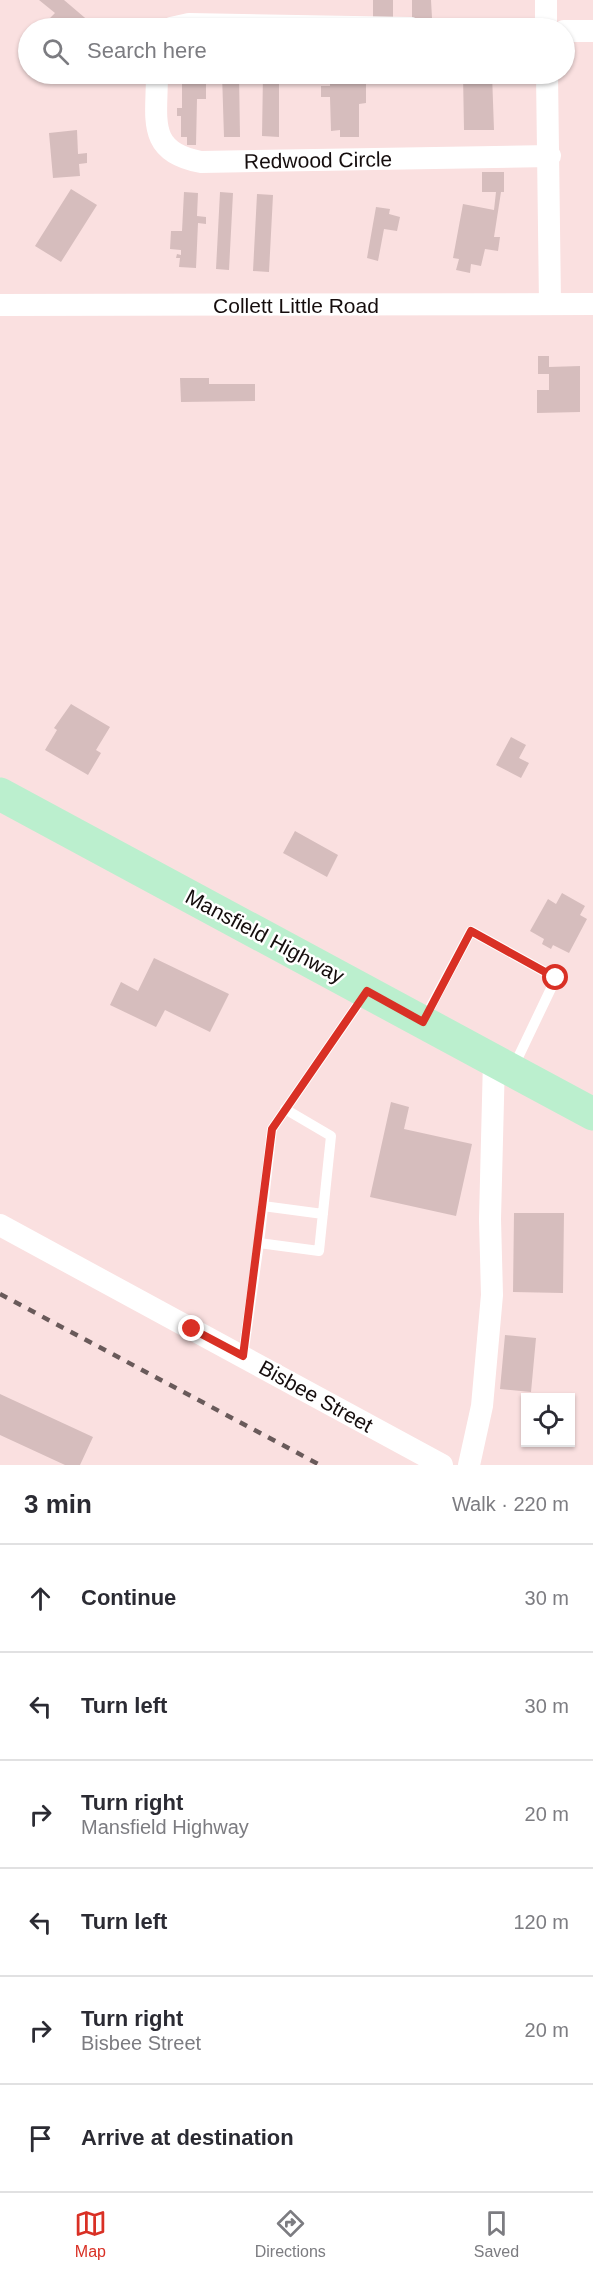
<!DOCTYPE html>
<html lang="en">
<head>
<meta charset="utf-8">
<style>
	:root { --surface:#fff; --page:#f2f2f3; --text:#2b2b33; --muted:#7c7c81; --line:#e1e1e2; --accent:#d93025 }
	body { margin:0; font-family:Arial,sans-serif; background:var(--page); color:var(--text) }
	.controls { position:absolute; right:18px; bottom:18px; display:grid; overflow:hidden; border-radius:0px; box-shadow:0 2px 4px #0004 }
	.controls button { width:54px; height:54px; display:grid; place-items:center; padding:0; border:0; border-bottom:2px solid var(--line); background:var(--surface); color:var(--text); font:30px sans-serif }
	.stop { position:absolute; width:18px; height:18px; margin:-14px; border:4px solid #d93025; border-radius:50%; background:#fff }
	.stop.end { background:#d93025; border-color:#fff; box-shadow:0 2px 6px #0008 }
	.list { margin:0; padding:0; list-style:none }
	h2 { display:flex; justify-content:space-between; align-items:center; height:78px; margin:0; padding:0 24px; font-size:26px }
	h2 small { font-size:20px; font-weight:400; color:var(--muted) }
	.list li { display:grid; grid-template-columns:39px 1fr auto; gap:18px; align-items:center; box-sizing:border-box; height:108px; padding:0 24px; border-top:2px solid var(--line) }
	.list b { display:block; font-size:22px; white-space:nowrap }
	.list p { margin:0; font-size:20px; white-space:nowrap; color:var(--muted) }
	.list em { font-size:20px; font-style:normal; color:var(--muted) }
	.icon { flex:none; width:33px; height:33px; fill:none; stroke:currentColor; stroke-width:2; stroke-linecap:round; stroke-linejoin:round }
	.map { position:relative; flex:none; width:593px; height:1465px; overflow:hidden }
	.search { position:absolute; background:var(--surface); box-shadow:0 2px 4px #0004; left:18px; right:18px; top:18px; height:66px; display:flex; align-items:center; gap:15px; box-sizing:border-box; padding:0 21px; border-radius:33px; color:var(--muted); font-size:22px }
	.sheet { height:726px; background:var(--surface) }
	nav { display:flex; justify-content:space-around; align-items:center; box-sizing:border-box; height:84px; border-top:2px solid var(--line); background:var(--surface); font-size:16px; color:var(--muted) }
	nav a { display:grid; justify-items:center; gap:3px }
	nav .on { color:var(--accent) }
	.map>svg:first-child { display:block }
	.building { fill:#d6bdbd }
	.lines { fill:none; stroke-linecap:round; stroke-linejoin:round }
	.lane { stroke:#fff; stroke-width:10 }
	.street { stroke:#fff; stroke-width:22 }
	.primary { stroke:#bbefce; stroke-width:33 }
	.rail { stroke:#695a5a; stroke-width:4.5; stroke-dasharray:8 8; stroke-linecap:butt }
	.route { stroke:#d93025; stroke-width:8 }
	.labels { text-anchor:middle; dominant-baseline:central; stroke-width:5; stroke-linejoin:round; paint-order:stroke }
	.street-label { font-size:21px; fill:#150d0d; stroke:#fff }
</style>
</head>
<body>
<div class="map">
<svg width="593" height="1465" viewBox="0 0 593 1465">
	<rect width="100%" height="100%" fill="#fae0e0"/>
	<!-- building -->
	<path class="building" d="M39,0H64L91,23L87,28H77L72,24L68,28H59L48,20L55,13Z
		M373,0H393V19H373Z
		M412,0H431L432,18H412Z
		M182,74H206V99H197L196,145H187V137H181V116H177V108H182Z
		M222,74H239L240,137H224Z
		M263,74H279V137L262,136Z
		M330,74H366V103L359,104V137H340V130L331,131L330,97H321V86H330Z
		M463,74H492L494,130H464Z
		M77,130L78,154L87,153V163L79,164L80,176L53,178L49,133Z
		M482,172H504V192H501L494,237H500L498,251L485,249L481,266L471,264L470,273L456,270L459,259L453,258L463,204L494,210L496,192H482Z
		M71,189L97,205L61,262L35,246Z
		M184,192L198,193L197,216L206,217V224L198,223L196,268L179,267L180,258H176L177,254L181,255V250L170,249L171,231H182Z
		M220,192L233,193L229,270L216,269Z
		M257,194L273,195L269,272L253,271Z
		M376,207L390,209L389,214L400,217L397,231L384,229L378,261L367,258Z
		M538,356H549V367L580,366V412L537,413V390H549V374H538Z
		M180,378H209V384H255V401L181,402Z
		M71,704L110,727L96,750L101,753L88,775L45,750L57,730L54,728Z
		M511,737L526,745L519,758L529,763L521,778L496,765Z
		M295,831L338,855L327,877L283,853Z
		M562,893L585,906L580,915L587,919L569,953L553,945L551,949L542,944L544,939L530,931L548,899L556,904Z
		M154,958L229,994L210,1032L165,1010L156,1027L110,1005L121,982L138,991Z
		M391,1102L409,1107L404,1129L472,1144L456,1216L370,1197Z
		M514,1213H564L563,1293L513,1292Z
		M505,1335L536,1338L531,1392L500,1389Z
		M0,1394L93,1437L80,1465H65L0,1435Z"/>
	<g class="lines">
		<!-- lane -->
		<path class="lane" d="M424,1019L471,931L556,978L513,1068
			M285,1109L331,1136L319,1251L259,1243L272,1129L365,994
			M263,1206L323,1214
			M243,1356L259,1243"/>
		<!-- street -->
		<path class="street" d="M546,0V28
			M171,28L189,24L411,28
			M564,31H593
			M157,74C157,119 146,152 201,162L550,156
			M547,74L550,304
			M0,305L593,304
			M0,1225L442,1465
			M469,1465L482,1406L492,1295L490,1219L494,1060"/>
		<!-- primary -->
		<path class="primary" d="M0,794L593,1114"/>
		<!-- rail -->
		<path class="rail" d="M0,1294L320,1465"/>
	</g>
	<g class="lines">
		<!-- route -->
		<path class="route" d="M192,1329L243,1356L272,1129L367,991L423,1022L471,931L556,978"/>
	</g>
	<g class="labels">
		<!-- street labels -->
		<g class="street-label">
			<text transform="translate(318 160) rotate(-1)">Redwood Circle</text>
			<text x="296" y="305">Collett Little Road</text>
			<text transform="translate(265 936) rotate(28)">Mansfield Highway</text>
			<text transform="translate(316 1396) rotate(29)">Bisbee Street</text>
		</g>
	</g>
</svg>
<div class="controls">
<button><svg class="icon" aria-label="locate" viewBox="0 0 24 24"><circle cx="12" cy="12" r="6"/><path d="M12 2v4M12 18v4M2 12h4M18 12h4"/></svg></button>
</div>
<div class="stop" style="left:556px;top:978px"></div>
<div class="stop end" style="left:192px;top:1329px"></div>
<div class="search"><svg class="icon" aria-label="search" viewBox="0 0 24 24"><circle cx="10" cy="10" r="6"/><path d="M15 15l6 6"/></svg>Search here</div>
</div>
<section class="sheet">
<h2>3 min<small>Walk · 220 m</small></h2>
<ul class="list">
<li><svg class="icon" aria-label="ahead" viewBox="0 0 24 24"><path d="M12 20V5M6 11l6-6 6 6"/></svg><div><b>Continue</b></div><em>30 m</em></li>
<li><svg class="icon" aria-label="left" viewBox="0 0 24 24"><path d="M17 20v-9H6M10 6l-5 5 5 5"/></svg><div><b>Turn left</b></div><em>30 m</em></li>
<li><svg class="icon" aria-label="right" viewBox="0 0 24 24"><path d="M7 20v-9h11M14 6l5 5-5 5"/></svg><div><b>Turn right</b><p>Mansfield Highway</p></div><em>20 m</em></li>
<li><svg class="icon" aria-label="left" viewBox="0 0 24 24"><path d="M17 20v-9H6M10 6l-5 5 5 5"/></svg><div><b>Turn left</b></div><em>120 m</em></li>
<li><svg class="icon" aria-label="right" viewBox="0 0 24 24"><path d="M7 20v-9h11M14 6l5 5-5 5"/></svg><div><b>Turn right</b><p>Bisbee Street</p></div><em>20 m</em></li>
<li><svg class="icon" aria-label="arrive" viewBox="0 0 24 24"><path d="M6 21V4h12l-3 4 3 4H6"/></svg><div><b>Arrive at destination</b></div></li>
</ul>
</section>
<nav>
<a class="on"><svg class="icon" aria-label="map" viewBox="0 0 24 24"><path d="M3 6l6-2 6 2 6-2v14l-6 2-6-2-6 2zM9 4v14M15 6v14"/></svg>Map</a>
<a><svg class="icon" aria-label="directions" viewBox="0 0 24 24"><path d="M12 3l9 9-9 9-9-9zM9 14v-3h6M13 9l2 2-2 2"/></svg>Directions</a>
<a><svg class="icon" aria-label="saved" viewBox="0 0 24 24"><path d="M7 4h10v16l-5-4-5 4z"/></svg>Saved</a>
</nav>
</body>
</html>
